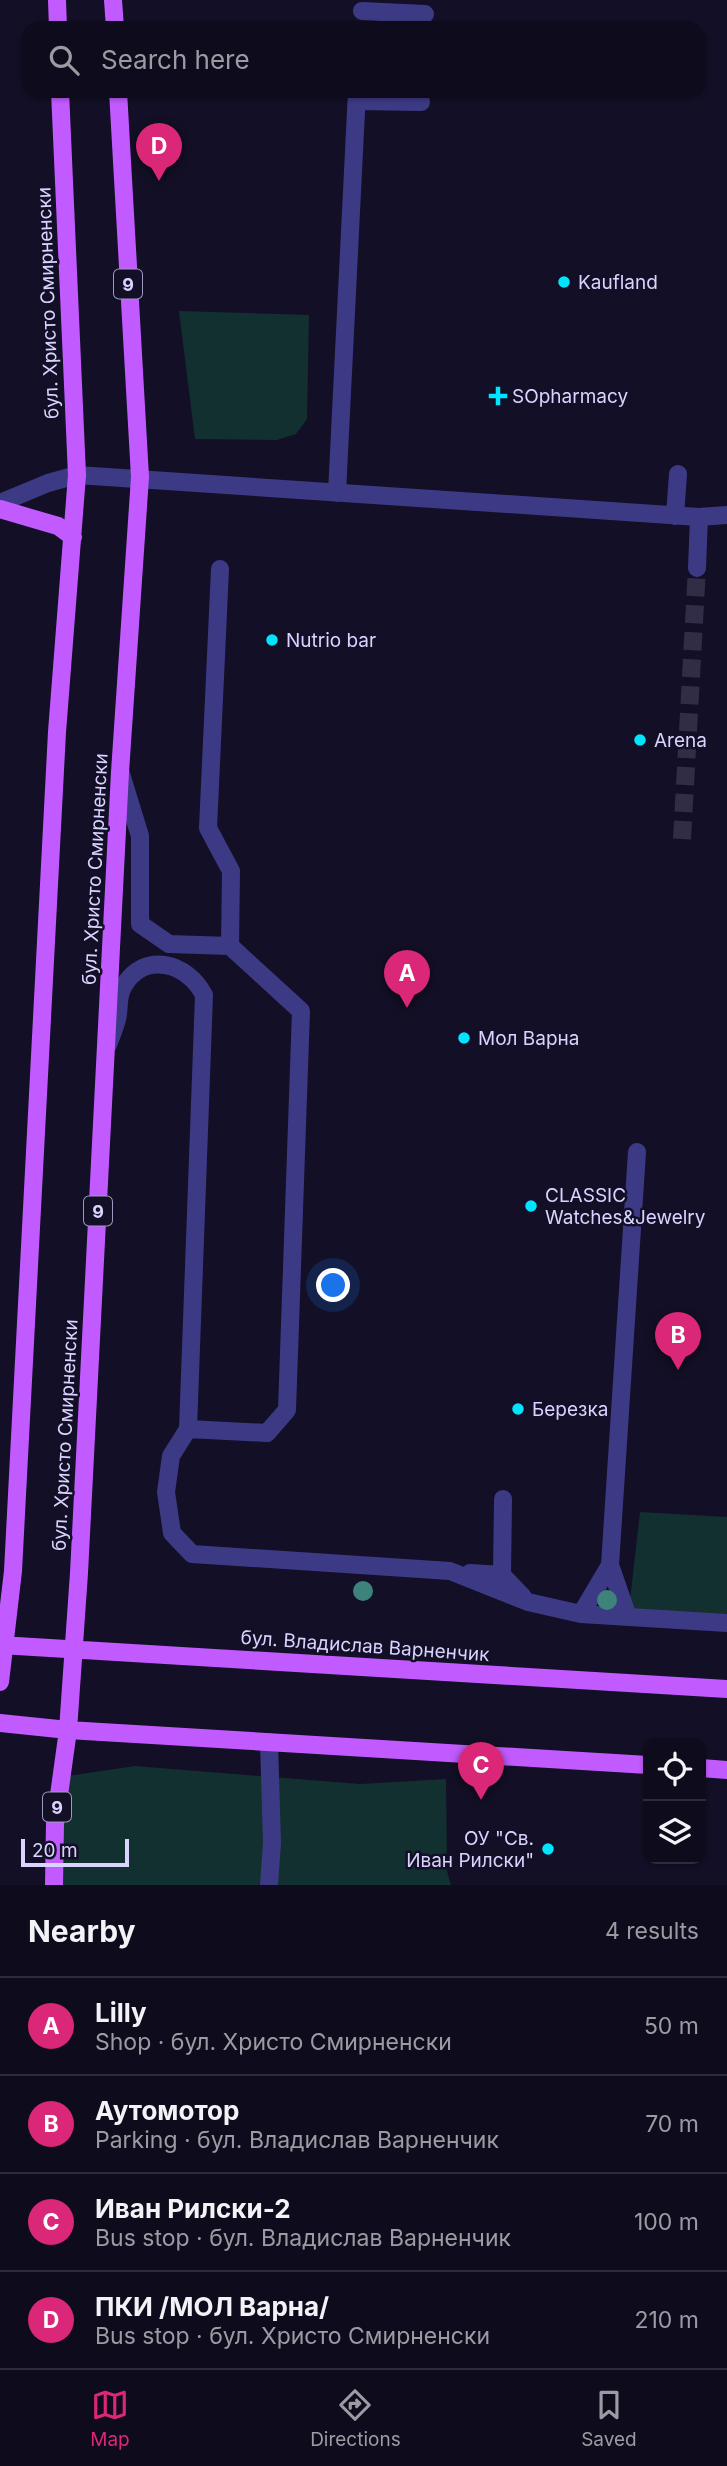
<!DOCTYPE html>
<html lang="en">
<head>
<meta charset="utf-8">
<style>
	:root { --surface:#0e0b1c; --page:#1c1929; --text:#f1f3f6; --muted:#9b9ba3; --line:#2e2b3b; --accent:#db2777 }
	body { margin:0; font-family:Inter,sans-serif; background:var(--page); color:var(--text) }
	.controls { position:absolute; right:21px; bottom:21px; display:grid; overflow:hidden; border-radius:14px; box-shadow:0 2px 5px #0004 }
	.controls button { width:63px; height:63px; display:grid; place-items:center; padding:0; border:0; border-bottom:2px solid var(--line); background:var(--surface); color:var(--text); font:35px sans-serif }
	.scale { position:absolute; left:21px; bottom:18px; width:108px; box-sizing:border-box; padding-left:7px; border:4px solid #d9d4ff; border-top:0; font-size:19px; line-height:24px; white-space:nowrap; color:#d9d4ff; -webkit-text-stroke:5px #130f26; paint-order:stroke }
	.you { position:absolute; left:334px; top:1286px; width:24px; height:24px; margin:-18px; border:5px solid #fff; border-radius:50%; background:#1a73e8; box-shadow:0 0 0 10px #1a73e833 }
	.badge { display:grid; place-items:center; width:46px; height:46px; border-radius:50%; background:var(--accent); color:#fff; font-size:23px; font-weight:700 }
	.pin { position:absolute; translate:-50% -58px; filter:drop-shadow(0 2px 4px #0008) }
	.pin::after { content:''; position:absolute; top:37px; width:24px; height:21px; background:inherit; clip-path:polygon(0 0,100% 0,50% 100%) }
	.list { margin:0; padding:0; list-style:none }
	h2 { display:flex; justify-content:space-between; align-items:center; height:91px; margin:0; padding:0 28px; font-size:30px }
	h2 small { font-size:23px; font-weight:400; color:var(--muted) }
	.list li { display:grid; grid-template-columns:46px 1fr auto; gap:21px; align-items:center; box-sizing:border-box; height:98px; padding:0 28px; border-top:2px solid var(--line) }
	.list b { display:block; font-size:26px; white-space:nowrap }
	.list p { margin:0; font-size:23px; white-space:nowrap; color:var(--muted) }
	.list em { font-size:23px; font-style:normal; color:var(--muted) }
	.icon { flex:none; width:38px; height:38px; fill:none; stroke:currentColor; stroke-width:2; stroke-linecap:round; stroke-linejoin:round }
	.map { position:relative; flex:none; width:727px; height:1885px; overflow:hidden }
	.search { position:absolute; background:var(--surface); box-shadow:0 2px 5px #0004; left:21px; right:21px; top:21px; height:77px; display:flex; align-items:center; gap:18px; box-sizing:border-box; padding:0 24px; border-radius:21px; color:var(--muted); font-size:26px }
	.sheet { height:483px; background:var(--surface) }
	nav { display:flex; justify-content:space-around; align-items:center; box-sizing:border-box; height:98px; border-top:2px solid var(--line); background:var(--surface); font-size:19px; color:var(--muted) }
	nav a { display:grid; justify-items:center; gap:4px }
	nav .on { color:var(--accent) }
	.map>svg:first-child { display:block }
	.green { fill:#12302f }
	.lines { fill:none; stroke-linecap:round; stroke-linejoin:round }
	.minor-tunnel { stroke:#312d47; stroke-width:18; stroke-dasharray:18 9; stroke-linecap:butt }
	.minor { stroke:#3d3a85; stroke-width:18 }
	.major { stroke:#c25bff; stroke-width:18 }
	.tree { fill:#3d827b }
	.poi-dot { fill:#00e5ff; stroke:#130f26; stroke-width:2.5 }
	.labels { text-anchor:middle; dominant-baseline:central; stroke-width:5; stroke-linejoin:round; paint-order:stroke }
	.shield { fill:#130f26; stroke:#9e99be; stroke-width:2 }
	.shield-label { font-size:18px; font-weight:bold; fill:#d9d4ff }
	.poi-label { font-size:19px; fill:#d9d4ff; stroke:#130f26; text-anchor:start }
	.street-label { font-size:19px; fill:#d9d4ff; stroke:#130f26 }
</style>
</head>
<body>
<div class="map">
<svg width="727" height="1885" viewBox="0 0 727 1885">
	<rect width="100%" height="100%" fill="#130f26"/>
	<!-- green -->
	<path class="green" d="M179,311L309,315L307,419L296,434L277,440L195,439Z
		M640,1512L727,1517V1623L628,1617Z
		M135,1766L360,1784L446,1779L447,1871L451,1885H54L61,1777Z"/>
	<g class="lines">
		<!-- minor-tunnel -->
		<path class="minor-tunnel" d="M682,839L697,568"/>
		<!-- minor -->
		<path class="minor" d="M362,11L425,14
			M357,101L421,102
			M337,493L357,91
			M0,503L48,483L77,475L699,517L697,568
			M675,516L678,474
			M699,517L727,515
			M220,569L208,828L231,871L230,946
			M108,1045C111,1036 115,1028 117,1019C120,1008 117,998 123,987C144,950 188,963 204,995L188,1429L267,1433L287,1410L301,1011L230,946L169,944L140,924V836L121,774
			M188,1429L171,1456L166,1492L172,1533L192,1554L450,1571L528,1602L581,1614L727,1623
			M470,1573L502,1575L523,1597
			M502,1575L503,1499
			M581,1614L610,1565
			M628,1617L610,1565L637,1152
			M269,1742L272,1843L269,1885"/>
		<!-- major -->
		<path class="major" d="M57,0L58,28
			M113,0L115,28
			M0,509L58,526L73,537
			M0,1645L727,1689
			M0,1682L13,1571L57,732L77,475L60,91
			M0,1723L68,1730L648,1765
			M701,1768L727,1770
			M54,1885L55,1824L68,1730L79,1573L120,772L140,477L118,91"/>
	</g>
	<!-- trees -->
	<g class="tree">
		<circle cx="363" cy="1591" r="10"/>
		<circle cx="607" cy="1600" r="10"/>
	</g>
	<!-- markers -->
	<g class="poi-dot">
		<circle cx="564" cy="282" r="7"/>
		<path d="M494.5 385.5h7v7h7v7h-7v7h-7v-7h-7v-7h7z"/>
		<circle cx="272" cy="640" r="7"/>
		<circle cx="640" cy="740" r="7"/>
		<circle cx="464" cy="1038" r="7"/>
		<circle cx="531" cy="1206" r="7"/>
		<circle cx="518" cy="1409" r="7"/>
		<circle cx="548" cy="1849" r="7"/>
	</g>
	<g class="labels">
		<!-- shield labels -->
		<g class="shield">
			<rect x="114" y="269.5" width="28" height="29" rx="5"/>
			<rect x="84" y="1196.5" width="28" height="29" rx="5"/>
			<rect x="43" y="1792.5" width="28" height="29" rx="5"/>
		</g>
		<g class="shield-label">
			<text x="128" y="284">9</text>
			<text x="98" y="1211">9</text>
			<text x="57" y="1807">9</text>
		</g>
		<!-- poi labels -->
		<g class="poi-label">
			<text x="578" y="282">Kaufland</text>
			<text x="512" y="396">SOpharmacy</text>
			<text x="286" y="640">Nutrio bar</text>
			<text x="654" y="740">Arena</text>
			<text x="478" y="1038">Мол Варна</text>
			<text x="545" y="1195">CLASSIC<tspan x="545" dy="22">Watches&amp;Jewelry</tspan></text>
			<text x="532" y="1409">Березка</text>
			<text x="534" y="1838" text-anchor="end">ОУ "Св.<tspan x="534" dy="22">Иван Рилски"</tspan></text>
		</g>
		<!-- street labels -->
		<g class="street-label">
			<text transform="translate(48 303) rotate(-92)">бул. Христо Смирненски</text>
			<text transform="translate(95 869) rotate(-87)">бул. Христо Смирненски</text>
			<text transform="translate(65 1435) rotate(-87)">бул. Христо Смирненски</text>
			<text transform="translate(365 1646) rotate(4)">бул. Владислав Варненчик</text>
		</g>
	</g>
</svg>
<div class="controls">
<button><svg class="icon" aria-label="locate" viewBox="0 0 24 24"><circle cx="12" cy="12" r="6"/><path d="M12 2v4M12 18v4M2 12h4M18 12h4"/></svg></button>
<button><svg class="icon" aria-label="layers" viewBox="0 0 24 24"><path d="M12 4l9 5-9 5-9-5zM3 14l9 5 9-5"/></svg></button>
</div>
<div class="scale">20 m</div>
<div class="you"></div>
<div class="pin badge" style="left:407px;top:1008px">A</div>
<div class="pin badge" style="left:678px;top:1370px">B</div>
<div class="pin badge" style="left:481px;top:1800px">C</div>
<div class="pin badge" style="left:159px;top:181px">D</div>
<div class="search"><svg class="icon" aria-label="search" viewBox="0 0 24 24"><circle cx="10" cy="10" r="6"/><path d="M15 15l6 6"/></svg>Search here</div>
</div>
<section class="sheet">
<h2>Nearby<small>4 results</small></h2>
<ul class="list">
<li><span class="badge">A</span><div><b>Lilly</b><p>Shop · бул. Христо Смирненски</p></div><em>50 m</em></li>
<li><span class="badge">B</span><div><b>Аутомотор</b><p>Parking · бул. Владислав Варненчик</p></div><em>70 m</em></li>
<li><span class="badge">C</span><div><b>Иван Рилски-2</b><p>Bus stop · бул. Владислав Варненчик</p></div><em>100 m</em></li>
<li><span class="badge">D</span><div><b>ПКИ /МОЛ Варна/</b><p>Bus stop · бул. Христо Смирненски</p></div><em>210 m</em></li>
</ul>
</section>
<nav>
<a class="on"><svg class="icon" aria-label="map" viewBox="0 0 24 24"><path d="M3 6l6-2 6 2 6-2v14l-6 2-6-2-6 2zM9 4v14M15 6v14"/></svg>Map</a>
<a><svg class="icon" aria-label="directions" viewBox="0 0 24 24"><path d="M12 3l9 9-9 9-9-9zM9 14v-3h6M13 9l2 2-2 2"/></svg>Directions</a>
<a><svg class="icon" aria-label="saved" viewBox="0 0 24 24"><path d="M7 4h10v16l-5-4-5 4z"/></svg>Saved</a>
</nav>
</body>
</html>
